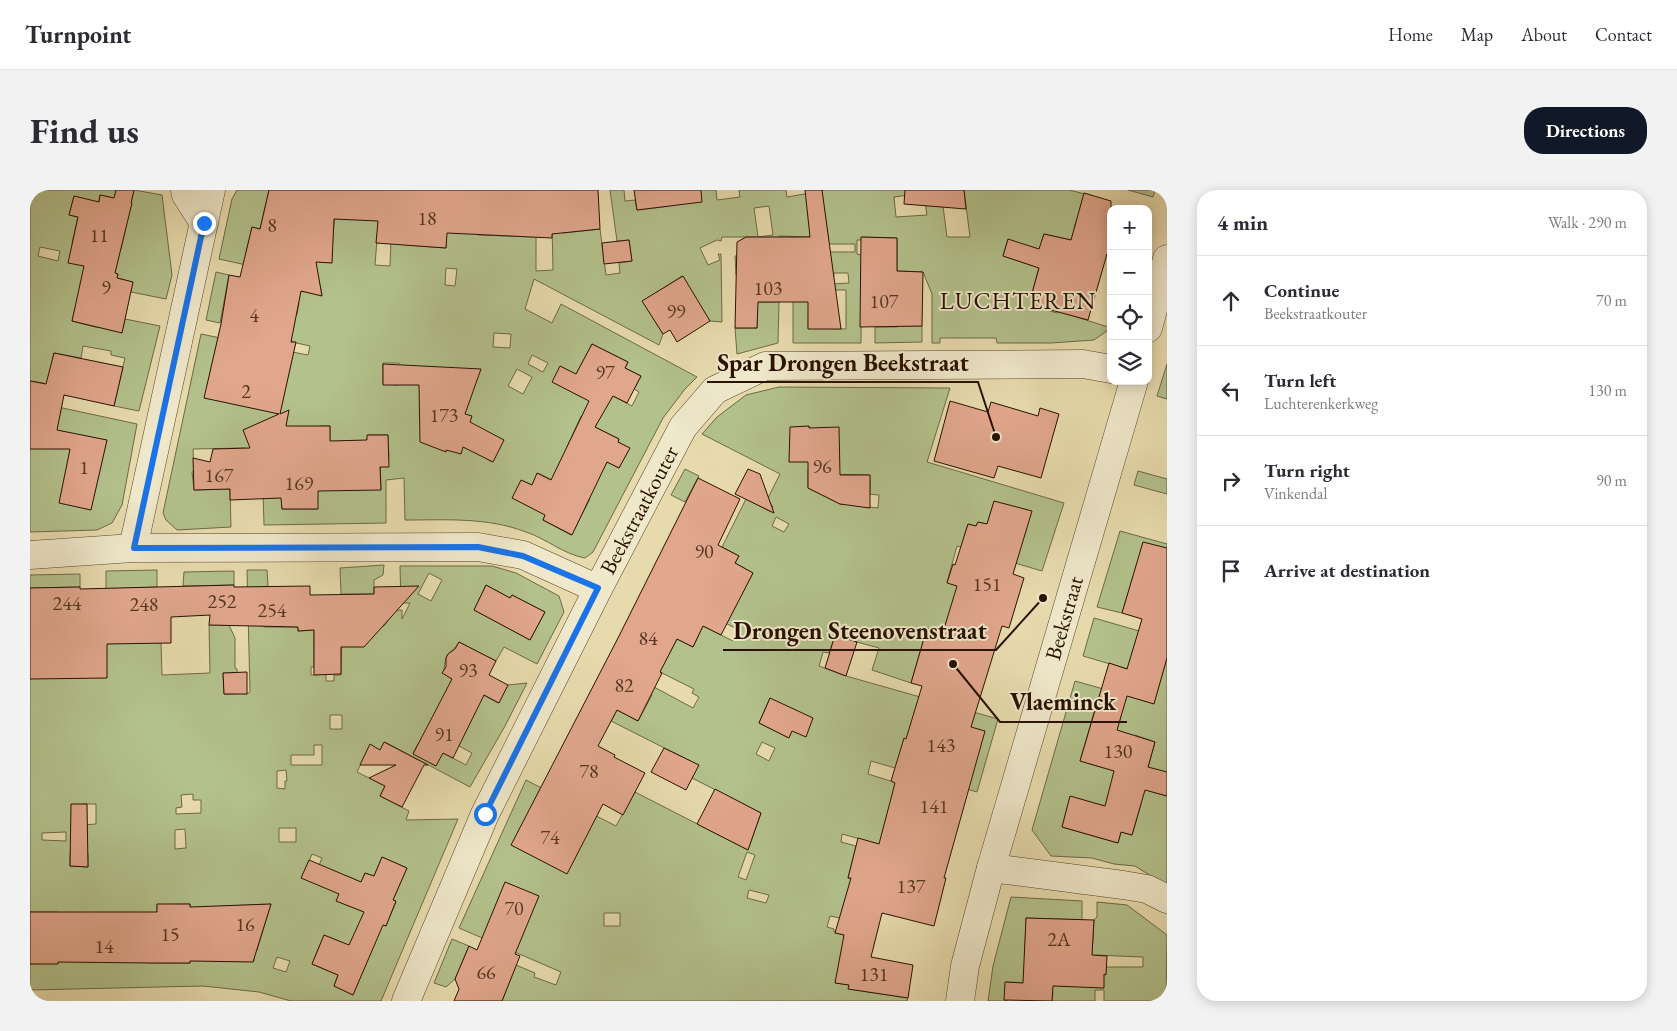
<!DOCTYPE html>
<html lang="en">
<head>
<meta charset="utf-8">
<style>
	:root { --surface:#fff; --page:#f2f2f3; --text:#2b2b33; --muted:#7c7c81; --line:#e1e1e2; --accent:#111827 }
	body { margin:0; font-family:"EB Garamond",serif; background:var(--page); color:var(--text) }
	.controls { position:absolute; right:15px; top:15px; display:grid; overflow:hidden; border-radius:10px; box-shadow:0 2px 12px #0003 }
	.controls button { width:45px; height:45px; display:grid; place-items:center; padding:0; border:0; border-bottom:1px solid var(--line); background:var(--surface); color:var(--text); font:25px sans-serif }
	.stop { position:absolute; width:15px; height:15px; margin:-11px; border:4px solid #1a73e8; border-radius:50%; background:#fff }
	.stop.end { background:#1a73e8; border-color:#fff; box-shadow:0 1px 5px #0008 }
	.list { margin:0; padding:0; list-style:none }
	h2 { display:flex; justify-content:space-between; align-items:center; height:65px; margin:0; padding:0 20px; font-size:21px }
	h2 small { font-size:16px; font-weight:400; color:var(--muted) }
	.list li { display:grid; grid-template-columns:32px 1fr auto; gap:15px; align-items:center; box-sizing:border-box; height:90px; padding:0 20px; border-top:1px solid var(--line) }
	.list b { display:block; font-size:19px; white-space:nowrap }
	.list p { margin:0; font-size:16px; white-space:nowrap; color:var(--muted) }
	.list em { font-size:16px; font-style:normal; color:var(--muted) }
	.icon { flex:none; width:28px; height:28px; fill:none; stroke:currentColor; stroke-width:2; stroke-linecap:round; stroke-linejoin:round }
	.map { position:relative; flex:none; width:1137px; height:811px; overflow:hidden; border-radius:20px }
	header { display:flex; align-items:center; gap:30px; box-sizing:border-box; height:70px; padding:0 25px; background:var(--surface); border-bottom:1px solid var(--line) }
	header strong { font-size:24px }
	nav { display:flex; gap:28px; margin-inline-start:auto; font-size:18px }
	.intro { display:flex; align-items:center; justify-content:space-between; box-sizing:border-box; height:120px; padding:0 30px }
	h1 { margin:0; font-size:35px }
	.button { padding:12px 22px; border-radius:20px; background:var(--accent); color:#fff; font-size:18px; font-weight:700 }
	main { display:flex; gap:30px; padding:0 30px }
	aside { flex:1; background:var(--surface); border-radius:20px; box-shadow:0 2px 12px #0003 }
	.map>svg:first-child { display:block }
	.green { fill:#b3c18c; stroke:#6e6846; fill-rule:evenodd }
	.building { fill:#e1a78d; stroke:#281000 }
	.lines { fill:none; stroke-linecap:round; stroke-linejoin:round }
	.minor-casing { stroke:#58432b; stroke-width:29 }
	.tertiary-casing { stroke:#58432b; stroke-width:29 }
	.minor { stroke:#efe8ca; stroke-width:28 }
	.tertiary { stroke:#efe8ca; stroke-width:28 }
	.route { stroke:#1a73e8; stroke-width:6 }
	.labels { text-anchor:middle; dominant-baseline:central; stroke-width:4; stroke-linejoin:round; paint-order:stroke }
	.number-label { font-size:20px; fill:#563623 }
	.street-label { font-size:22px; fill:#281000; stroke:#efe8ca }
	.neighbourhood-label { font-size:24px; letter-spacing:1px; fill:#281000; stroke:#efe8ca }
	.leader { fill:none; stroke:#281000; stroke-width:2 }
	.callout-dot { fill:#281000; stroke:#efe8ca; stroke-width:2 }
	.callout-label { font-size:24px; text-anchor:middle; font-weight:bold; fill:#281000; stroke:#efe8ca; stroke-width:4; stroke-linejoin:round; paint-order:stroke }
</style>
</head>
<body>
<header>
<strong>Turnpoint</strong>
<nav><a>Home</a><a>Map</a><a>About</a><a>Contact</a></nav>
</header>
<div class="intro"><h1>Find us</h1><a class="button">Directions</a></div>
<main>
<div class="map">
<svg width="1137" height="811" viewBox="0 0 1137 811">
	<rect width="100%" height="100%" fill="#e7dbad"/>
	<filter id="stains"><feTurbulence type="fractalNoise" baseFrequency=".004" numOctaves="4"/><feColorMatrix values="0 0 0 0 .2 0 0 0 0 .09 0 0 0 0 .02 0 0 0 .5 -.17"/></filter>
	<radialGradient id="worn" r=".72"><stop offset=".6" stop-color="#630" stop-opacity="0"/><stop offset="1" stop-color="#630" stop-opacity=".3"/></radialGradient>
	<!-- green -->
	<path class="green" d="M0,0H86L84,8L70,5L67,18L56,9L44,6L39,25L48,27L42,53L91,59L104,0L132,5L142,85L136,109L101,102L102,92L87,88L88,84L63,78L45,118L42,131L65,137L93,138L95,129L130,136L109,221L84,216L95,168L81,165V161L53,156L51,168L24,163L21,177L43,188L39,206L13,200L14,193L0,191ZM10,57L30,61L28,71L8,66Z
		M207,0H239L230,39L222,37L216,63L303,42L306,18C324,28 329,33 351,28L347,50L345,75L360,76L363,0H378L376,55L416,58L418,0L448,28V45L506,47V81L523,80L522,34L533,43L570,39L576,85L590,83L589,73L602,71L599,50L587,51L580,0H594L595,11L605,10L607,20L640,16L638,0H686L687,10L710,7L709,0H756L757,7L792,1V0H917L911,1L917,47H940L934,0H1039L1063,6L1056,31L1047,29L1044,38L1067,45L1041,50L1014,44L1011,53L1015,55L1001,107L1004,114L1011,116L1010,118L1027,123L1028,121L1081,138L1064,150L1021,153H967L966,148H910V153H902V104L893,82L867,81V48L832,47L831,50H827V64L831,65L832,66L831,153H763V69L781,62H825V54H794L798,47L795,26L780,47L749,46L750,50L706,85L705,66L714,65L726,47H692L691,51L687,50L670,58L678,75L690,70L688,64H691L692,132L680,131L652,86L613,111L633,144L629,155L504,89L495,119L522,133L531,114L667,187L655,199L633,228L563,362L555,368C533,364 517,349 496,342C457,327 415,330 375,330L374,288L356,290V333L234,335L232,267L215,258L163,259L164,281L162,282L164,300L200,299L201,337L147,340L136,330L133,323L171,144L235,157L267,124L269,113L247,109L266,100L292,105L289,91L189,69L202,9ZM886,4L894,5L897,25L866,27L864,7ZM739,16L743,45L728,47L724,18ZM978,49L1001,75L973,66ZM416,78L427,79L425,96L415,95ZM804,83H818L819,93L803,94ZM779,100H816V139L778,138ZM464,143L481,144L480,158L463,157ZM249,149L280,156L278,165L246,159ZM562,154L598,172L595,178L611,186L604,199L609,202L602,216L545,186ZM502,165L518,173L513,182L498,174ZM353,173H369L368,195L353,194ZM487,179L502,187L493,204L478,196ZM551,226L567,234L565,237L589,249L588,252L599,258L589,278L577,272L573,279L536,259ZM290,236H300V249H290ZM338,245H358L359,268L350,269L351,299L337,250ZM473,250L462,272L454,267ZM251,267L288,319H252ZM508,283L560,309L541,345L513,330L519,318L491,290L502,295Z
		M1098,0H1125L1123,7Z
		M186,82L199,85L190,133L176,130Z
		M727,112H749L748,153L707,164L705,138H727Z
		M867,136H892V152L845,153V137H867Z
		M1137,174V209L1127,206Z
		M749,197L920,198L897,272L1034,313L1012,381L927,356L917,392L927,396L936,448L897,438L881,493L842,480L849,458L805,446L799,463L793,462L789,476L816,486L968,529L947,602L841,571L838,584L867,593L854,636L852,655L812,644L811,652L826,656L818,688L855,697L814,713L810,728L800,726L797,737L804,739V742L824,748L806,793L819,795V799L878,808L877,811H472L486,775L505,783L504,787L526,795L531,782L429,738L496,590L586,636L605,602L718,660L731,623L662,588L668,575L581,531L587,520L608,531L622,505L620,504L624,497L663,518L669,507L662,503L664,499L626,480L639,464L647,449L663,457L673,436L703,451L709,440L678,424L710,406L723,383L705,373L709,366L692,357L716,309L741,322L743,316L736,312L750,284L672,244L687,227L716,205ZM779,236L797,284L840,285V302H816L812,315L778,298V280L787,279V272ZM828,303L849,305L848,318L826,316ZM964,312L971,314L991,357L934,347L938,334L946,336L948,332L957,334ZM746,327L759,334L754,342L742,336ZM740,508L759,548L729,533ZM732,552L745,558L739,571L726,564ZM717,662L725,665L716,690L708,687ZM719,700L739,705L736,713L717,708ZM574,723H590V736H574Z
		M0,211L107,234L92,315L82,333L67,340L0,342Z
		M655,279L669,286L655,312L641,305Z
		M1108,281L1137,289V304L1104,295Z
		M1090,341L1137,354V382L1107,374L1092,423L1067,417Z
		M354,375L353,385L344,390V404H311L310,378Z
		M370,376H462L486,383L529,406L534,422L507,474L474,457L466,471L429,452C426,458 420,461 417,466C414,472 415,478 413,483L468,513L478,495L497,493L475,536L440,597L355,552L350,560L340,555L327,582L355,596L350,606L379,621L376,630L428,629L351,811H261L229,802L173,796L0,800V774L28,773V722H0V457L118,452L131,453L132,485L180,483L179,435H199L205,448V478L207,479L208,503L217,504L220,502L217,380H237L238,396L231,397L230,433L234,437H268V441L284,440V477H281V485L296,484V491H304V485H311L312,438L354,436L358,431V421L372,420V429L380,413H371ZM399,383L412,390L401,411L388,404ZM456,395L480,408L482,405L515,422L500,450L444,420ZM193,483H205V504H194ZM300,525H312V539H300ZM390,551L429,556L442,563L436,575ZM389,552H390L406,576L383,563ZM284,555H292V575H261V565H284ZM256,580L257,591H255V599L247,598V581ZM163,604V610H171V623L146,624V618L152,617L151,605ZM52,614H66V634L52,635ZM249,638H266V652H249ZM155,639L156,658L145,659V640ZM36,642V651L12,650V643ZM40,664H58V677L40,676ZM282,664L292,668L282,692L272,687ZM352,667L377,678L363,710L366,712L356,736L333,726L334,722L307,711L317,686L331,692L335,683L344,686ZM160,714V773H119V741H127V715ZM241,714L227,760H224V771H195V716ZM294,745L340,764L323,805L304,796L308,785L282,774ZM247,767L260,771L256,782L243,778Z
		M127,380V397L76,399V381Z
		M204,381V395L153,396L154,382Z
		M50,384V397L0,398V385Z
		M1064,428L1137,449L1097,479L1053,466Z
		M1137,468V582L1119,601L1137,606V696L1105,676L1084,674L1062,668L1021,666L1002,640L1045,491L1123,513ZM1064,522L1090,529L1086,543L1104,548L1105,545L1125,552L1118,578L1095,584L1050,571ZM1078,605L1111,614L1102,645L1091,642L1088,653L1032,637L1040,607L1075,616Z
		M981,707L1052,711V730L996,728L995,758L1006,761L1062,763L1064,730L1067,727V712L1097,715L1137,745L1136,811H1074V800H1065V811H1022L1023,802L1007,793L976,792L975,810L978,811H958L963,776ZM1065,765L1113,767V777H1065Z
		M422,749L439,756L425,789L416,797L404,793Z"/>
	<!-- building -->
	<path class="building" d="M86,0H104L101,13H102L85,83L88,84L87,88L103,92L92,143L42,131L54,76L38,73L48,27L39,25L44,6L69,12L70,5L84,8Z
		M239,0H568L570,39L522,44V48L417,43L416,58L346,53L348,31L304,29L302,73L286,72L292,106L271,101L261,152H266L250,224L259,220L256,236H300V251L337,250V245H358L359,277H350L351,300L288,301V319H252L251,308L200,310V299L164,300L163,268L180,272L183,259L220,258L213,240L249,224L174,208L191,134L199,85L210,87L222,37L230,39Z
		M604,0H671L672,12L607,20Z
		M775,0H792L811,139H778V112H728L727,138H705L707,52L716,47H780Z
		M875,0H934L936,19L874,14Z
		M1054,3L1081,11V64H1077L1058,130L1006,116L1001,107L1009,78L973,66L978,49L1009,59L1014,44L1041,50Z
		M831,47L867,48V81L893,82L892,136L830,137Z
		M599,50L602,71L574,74L572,53Z
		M653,86L680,131L647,152L640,140L633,144L612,111Z
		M562,154L598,172L595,178L611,186L597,213L583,206L565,237L589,249L588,252L600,258L589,278L577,272L542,345L513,330L515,325L482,308L491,290L502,295L507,283L521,290L559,211L522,192L530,176L546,184Z
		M24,163L93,177L84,216L34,205L27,240L77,250L61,320L29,313L40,259H0V191L16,194Z
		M353,174L451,179L435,224L442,226L440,232L474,250L463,272L433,257L431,264L416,260V262L390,252L389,195H353Z
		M920,211L958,222L961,212L1008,226L1010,218L1029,224L1011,288L968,276L964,288L904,271Z
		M779,236V238L809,237L810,285H840V318L810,314L778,298V272H759L760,237Z
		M718,279L730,284L744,323L705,304Z
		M668,288L710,309L688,355L709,366L705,373L723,383L691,445L673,436L663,457L647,449L630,482L632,483L608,531L587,520L568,556L585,565L584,567L615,583L593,625L573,614L537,684L481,655L588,448Z
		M964,311L1002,321L983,384L994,388L979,438L972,436L941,537L955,541L914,688H916L904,736L852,723L841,767L883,775L878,808L818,799L819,795L805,793L814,745L805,743L821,688H818L828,648L849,654L865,593L861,591L874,548L876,549L892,496L881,493L897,438L913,442L927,396L917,393L923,374L925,375L938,334L946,336L948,332L957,334Z
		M1113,352L1137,358V468L1124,514L1097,506L1087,540L1125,552L1118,577L1137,582V606L1115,600L1102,645L1091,642L1088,653L1032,637L1040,606L1075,616L1084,581L1050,571L1079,473L1097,479L1112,429L1092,423Z
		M204,395V397L280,396V405L344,404V397L389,396L334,457H311V484L284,485V440L268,441V437L179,435L180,425L141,427V453L77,454V488L0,489V398L50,397V399Z
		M456,395L480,408L482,405L515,422L500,450L444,420Z
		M805,445L827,452L816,486L795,478Z
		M429,452L466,471L459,485L478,495L469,513L454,505L423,568L413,563L406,576L383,564L422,489L412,483L416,477V468L418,464L425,459Z
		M217,482V504H194L193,483Z
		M740,508L783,528L776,547L762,541L759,548L729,533Z
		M354,552L398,575H394L372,617L350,606L355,596L339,588L366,575H330L340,554L350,560Z
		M634,558L669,575L656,600L621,582Z
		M685,599L731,623L718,660L667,634Z
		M41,614H57L58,677L40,676Z
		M352,667L377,678L363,710L366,711L356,736L353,735L323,805L304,796L308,785L282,774L294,745L319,755L334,722L306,711L309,704L271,688L279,670L331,692L335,683L344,686Z
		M475,692L509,706L485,764L490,766L472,811H424L429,799L425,789L439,756L447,760Z
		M127,714H160V717L241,714L223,772L160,771V773H119L28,772V774H0V722H127Z
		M996,728L1064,730L1062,765L1077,766L1076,785L1074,784V798L1023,796L1022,811L974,810L975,792L993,793Z"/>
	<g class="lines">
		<defs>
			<path id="minor" d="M155,0L156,5L174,33
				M103,358L181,0
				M0,365L103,358L448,357L493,365L568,399
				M961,678L1093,695L1117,699L1137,709
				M376,811L455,624L568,399L653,237L685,200L735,176L1053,174L1081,179"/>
			<path id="tertiary" d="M1118,138L1137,69
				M930,811L935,776L961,678L1104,191"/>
		</defs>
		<!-- minor casing -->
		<use href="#minor" class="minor-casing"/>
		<!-- tertiary casing -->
		<use href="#tertiary" class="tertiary-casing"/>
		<!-- minor -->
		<use href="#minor" class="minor"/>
		<!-- tertiary -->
		<use href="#tertiary" class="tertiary"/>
	</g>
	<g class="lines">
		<!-- route -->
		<path class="route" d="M174,33L104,358L448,357L493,366L568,398L455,624"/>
	</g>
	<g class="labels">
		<!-- number labels -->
		<g class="number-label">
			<text x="397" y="28">18</text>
			<text x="242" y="35">8</text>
			<text x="69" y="45">11</text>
			<text x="76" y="97">9</text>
			<text x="738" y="98">103</text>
			<text x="854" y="111">107</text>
			<text x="646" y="121">99</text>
			<text x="224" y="125">4</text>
			<text x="575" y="182">97</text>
			<text x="216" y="201">2</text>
			<text x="414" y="225">173</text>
			<text x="792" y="276">96</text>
			<text x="54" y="277">1</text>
			<text x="189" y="285">167</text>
			<text x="269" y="293">169</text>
			<text x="674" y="361">90</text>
			<text x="957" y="394">151</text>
			<text x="192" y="411">252</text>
			<text x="37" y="413">244</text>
			<text x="114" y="414">248</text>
			<text x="242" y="420">254</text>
			<text x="618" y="448">84</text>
			<text x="438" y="480">93</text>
			<text x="594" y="495">82</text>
			<text x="414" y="544">91</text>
			<text x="911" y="555">143</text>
			<text x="1088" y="561">130</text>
			<text x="559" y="581">78</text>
			<text x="904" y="616">141</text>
			<text x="520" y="647">74</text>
			<text x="881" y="696">137</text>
			<text x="484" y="718">70</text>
			<text x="215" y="734">16</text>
			<text x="140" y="744">15</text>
			<text x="1029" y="749">2A</text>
			<text x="74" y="756">14</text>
			<text x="456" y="782">66</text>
			<text x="844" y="784">131</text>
		</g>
		<!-- street labels -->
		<g class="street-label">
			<text transform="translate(609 320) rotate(-62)">Beekstraatkouter</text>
			<text transform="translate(1034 428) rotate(-74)">Beekstraat</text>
		</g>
		<!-- neighbourhood labels -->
		<g class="neighbourhood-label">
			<text x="988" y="110">LUCHTEREN</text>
		</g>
	</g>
	<!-- callouts -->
	<path class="leader" d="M966 247L948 192H677M1013 408L966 460H693M923 474L970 532H1097"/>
	<g class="callout-dot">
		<circle cx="966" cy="247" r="5"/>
		<circle cx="1013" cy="408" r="5"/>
		<circle cx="923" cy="474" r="5"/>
	</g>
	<g class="callout-label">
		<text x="813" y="181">Spar Drongen Beekstraat</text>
		<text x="830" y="449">Drongen Steenovenstraat</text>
		<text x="1033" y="520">Vlaeminck</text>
	</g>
	<rect width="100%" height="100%" filter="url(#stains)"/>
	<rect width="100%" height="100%" fill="url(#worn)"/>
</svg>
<div class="controls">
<button>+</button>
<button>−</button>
<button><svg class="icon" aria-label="locate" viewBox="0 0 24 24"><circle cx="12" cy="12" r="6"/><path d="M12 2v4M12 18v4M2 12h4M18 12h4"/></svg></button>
<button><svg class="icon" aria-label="layers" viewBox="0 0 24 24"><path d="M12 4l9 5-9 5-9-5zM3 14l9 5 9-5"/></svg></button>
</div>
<div class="stop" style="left:455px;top:624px"></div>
<div class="stop end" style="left:174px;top:33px"></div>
</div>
<aside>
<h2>4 min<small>Walk · 290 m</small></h2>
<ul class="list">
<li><svg class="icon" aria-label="ahead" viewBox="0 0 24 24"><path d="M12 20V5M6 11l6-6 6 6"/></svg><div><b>Continue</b><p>Beekstraatkouter</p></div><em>70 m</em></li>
<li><svg class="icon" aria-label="left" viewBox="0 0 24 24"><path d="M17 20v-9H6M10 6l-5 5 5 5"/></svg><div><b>Turn left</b><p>Luchterenkerkweg</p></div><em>130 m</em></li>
<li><svg class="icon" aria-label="right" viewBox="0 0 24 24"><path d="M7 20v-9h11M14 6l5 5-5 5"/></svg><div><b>Turn right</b><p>Vinkendal</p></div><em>90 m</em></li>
<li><svg class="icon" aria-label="arrive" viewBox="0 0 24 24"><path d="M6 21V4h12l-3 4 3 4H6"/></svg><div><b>Arrive at destination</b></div></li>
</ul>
</aside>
</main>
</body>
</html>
